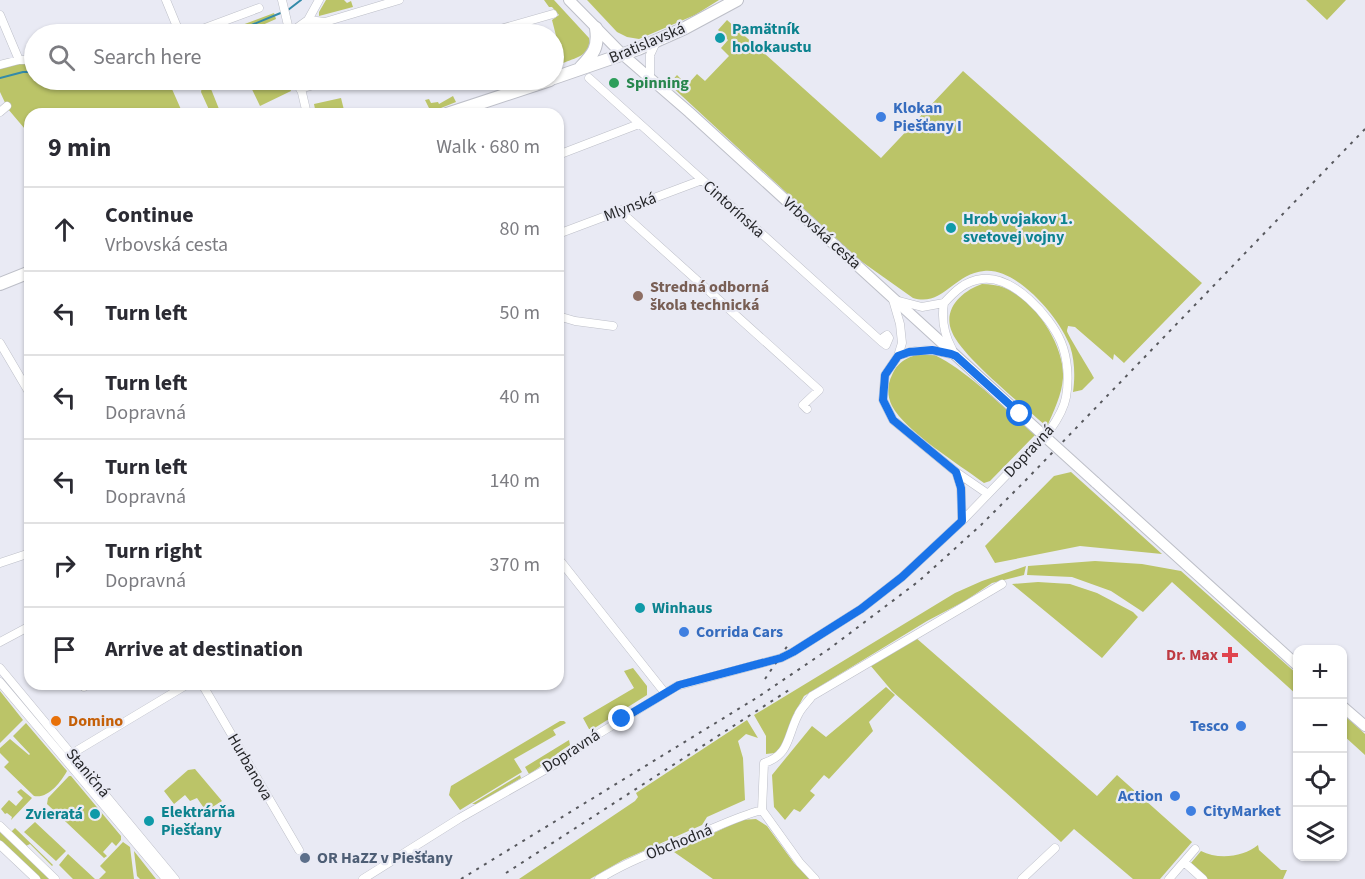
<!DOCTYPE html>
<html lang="en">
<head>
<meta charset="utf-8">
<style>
	:root { --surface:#fff; --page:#f7f7f7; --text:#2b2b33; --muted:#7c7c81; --line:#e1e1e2 }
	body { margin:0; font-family:"Source Sans 3",sans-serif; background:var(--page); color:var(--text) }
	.controls { position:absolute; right:18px; bottom:18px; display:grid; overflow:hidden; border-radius:12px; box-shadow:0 2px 4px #0004 }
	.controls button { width:54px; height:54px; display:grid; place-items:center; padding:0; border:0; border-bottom:2px solid var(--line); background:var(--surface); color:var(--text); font:30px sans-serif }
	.stop { position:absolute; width:18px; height:18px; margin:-14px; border:4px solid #1a73e8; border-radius:50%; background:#fff }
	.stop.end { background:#1a73e8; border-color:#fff; box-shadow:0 2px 6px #0008 }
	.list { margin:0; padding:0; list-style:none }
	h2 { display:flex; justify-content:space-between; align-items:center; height:78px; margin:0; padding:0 24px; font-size:26px }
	h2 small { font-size:20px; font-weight:400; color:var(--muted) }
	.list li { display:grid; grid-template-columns:39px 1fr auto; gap:18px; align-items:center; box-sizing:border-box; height:84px; padding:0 24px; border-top:2px solid var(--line) }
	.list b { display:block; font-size:22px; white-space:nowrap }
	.list p { margin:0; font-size:20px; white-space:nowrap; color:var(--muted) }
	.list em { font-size:20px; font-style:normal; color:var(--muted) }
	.icon { flex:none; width:33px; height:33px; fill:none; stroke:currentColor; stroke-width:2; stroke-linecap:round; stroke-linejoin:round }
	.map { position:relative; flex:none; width:1365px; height:879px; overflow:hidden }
	.search { position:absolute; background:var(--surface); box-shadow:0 2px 4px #0004; left:24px; top:24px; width:540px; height:66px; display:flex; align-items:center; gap:15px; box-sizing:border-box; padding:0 21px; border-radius:33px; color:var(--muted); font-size:22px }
	.panel { position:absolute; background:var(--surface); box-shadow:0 2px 4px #0004; left:24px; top:108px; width:540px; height:582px; border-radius:18px }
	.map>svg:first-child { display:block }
	.green { fill:#bbc468 }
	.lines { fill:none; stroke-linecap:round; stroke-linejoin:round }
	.stream { stroke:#338aa9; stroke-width:2 }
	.street-casing { stroke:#bdbfc8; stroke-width:9 }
	.secondary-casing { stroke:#bdbfc8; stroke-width:12 }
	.primary-casing { stroke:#bdbfc8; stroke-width:14 }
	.street { stroke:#fff; stroke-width:8 }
	.secondary { stroke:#fff; stroke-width:10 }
	.primary { stroke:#fff; stroke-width:12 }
	.rail { stroke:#58595e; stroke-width:2; stroke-dasharray:3 6; stroke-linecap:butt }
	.secondary-bridge-casing { stroke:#bdbfc8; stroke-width:12; stroke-linecap:butt }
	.secondary-bridge { stroke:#fff; stroke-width:10 }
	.route { stroke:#1a73e8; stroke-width:8 }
	.culture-dot { fill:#0f9aa8; stroke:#e9eaf4; stroke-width:2 }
	.leisure-dot { fill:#2e9e5b; stroke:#e9eaf4; stroke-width:2 }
	.shop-dot { fill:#3f7fe0; stroke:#e9eaf4; stroke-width:2 }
	.education-dot { fill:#8d6e63; stroke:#e9eaf4; stroke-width:2 }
	.health-dot { fill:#e0444e; stroke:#e9eaf4; stroke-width:2 }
	.food-dot { fill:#e8710a; stroke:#e9eaf4; stroke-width:2 }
	.service-dot { fill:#5c6f8a; stroke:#e9eaf4; stroke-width:2 }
	.labels { text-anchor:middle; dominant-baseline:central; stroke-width:4.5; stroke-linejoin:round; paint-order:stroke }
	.culture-label { font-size:16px; font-weight:bold; fill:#0d838f; stroke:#e9eaf4; text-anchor:start }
	.street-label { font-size:16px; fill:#252629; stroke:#e9eaf4 }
	.leisure-label { font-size:16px; font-weight:bold; fill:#27864d; stroke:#e9eaf4; text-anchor:start }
	.shop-label { font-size:16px; font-weight:bold; fill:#366cbe; stroke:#e9eaf4; text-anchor:start }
	.education-label { font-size:16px; font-weight:bold; fill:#785e54; stroke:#e9eaf4; text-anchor:start }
	.health-label { font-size:16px; font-weight:bold; fill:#be3a42; stroke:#e9eaf4; text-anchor:end }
	.food-label { font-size:16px; font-weight:bold; fill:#c56008; stroke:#e9eaf4; text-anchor:start }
	.service-label { font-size:16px; font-weight:bold; fill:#4e5e75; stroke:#e9eaf4; text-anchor:start }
</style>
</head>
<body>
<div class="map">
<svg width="1365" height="879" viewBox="0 0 1365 879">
	<rect width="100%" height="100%" fill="#e9eaf4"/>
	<!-- green -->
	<path class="green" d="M326,0H344L347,3L351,1L353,7L319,16V12Z
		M544,0H554L589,38C593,54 576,58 563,63L552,20L559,15L552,7H549Z
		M587,0H719L695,15L639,39L627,37L617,32Z
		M1306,0H1346L1327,20Z
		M274,13L276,19L242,34H218Z
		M727,20L881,158L963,71L1202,283L1124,363L1114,354L1113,360L1075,327L1068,326C1068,327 1067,329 1067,331C1067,334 1090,370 1094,378L1082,390L1073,392C1075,378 1075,361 1070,346C1060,318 1017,267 984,271C953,274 943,307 913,298L858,259L669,84L677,75L687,85L697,74L705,81L729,56L721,48L728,40L718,30Z
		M18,63H34V80H168L183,114H30V135L8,109L0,92V68Z
		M257,80H288L291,91L260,106L249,83Z
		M206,85L211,89L221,114H211L201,92L202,87Z
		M453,96L456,102L431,112L425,100L429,99L431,103L438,102L439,104Z
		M341,98L345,114H316L314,104Z
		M982,284C990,284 997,285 1005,288C1035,300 1065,346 1063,378C1062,395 1053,412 1047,427C1025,407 962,357 952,332C942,309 962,291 982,284Z
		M930,353C963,366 1007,411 1035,435L990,481L984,483C960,465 905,431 892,406C887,396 887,385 892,375C899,359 913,354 930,353Z
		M1071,472L1162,554L1080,546L995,563L985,546L1054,476Z
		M1095,561L1142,564L1181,571L1297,674V695L1172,582L1143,612L1111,591L1072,577L1027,575L1028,566Z
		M1026,566L1024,575L992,583L965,601L927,621L804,696L792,718L783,745L775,753L766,754V736L754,715L955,593L982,581Z
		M1038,582L1070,584L1097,593L1133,612L1138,617L1102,658L1012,584Z
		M915,637L1097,796L1117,775L1192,842L1160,879H1133L1074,829L1061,842L892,691L870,665Z
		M633,668L647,686V695L593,729H589L583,718L634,688L624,671Z
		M886,687L895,695L869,722L873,731L829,779L824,775L810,791L815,795L800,812L794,809L785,820L774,807L772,775L812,726L826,737Z
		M0,691L23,720L0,743Z
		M1343,714L1365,734V755L1343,735Z
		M747,720L758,738L746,734L738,741L743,758L745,800L707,817L702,825L623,860L590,879H519L635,801L638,797L636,793Z
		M560,721H564L566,723L553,730L556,735L514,759L522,772L460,810L449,795L451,786Z
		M26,723L67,771C61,782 48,799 34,796L4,767L9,762L0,753V748L10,739L29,755L30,754L13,736Z
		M569,740L570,745C555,754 544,765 529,774L525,767Z
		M195,769L222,801L206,811L197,798L190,801L185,795L174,804L164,791L188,770Z
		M520,775L521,778L477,804H472Z
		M69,776H71L121,836V840L116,846L112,842L103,852L107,856L104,858L47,804L48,798Z
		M21,789L32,798L11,820L12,817L7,813L5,814L1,809L9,800L16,806L23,798L17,792Z
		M756,819L767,826L794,863L810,879H713L674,852L741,820Z
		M35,822L66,851L56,861L24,832Z
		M15,828L53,865L52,866L30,844L26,846L11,832Z
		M0,832L50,879H41L0,840Z
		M123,842L130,847L134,879H99L106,872L100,866Z
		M1258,845L1259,850L1281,870H1287L1283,879H1208L1190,864L1201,851C1218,860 1244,857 1258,845Z
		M134,851L156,879H140L137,876Z
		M68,854L95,879H73L59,865Z"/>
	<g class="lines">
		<!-- stream -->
		<path class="stream" d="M288,10L301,0
			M230,34L283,12
			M0,78L23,72H34"/>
		<defs>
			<path id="street" d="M166,0L180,34
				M282,0L290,34
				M0,15L19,60
				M308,20L325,22L399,0
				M290,33L308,20L319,0
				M189,34L259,8
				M483,34L553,14
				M0,65L19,60H34
				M589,78L882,342L886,345L889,338L887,335L880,340
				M650,78V55L656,42
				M299,80L307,114
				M300,89L331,80
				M0,112L7,106
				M558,155L639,124
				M620,211L819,390L803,405L807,409
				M558,234L702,180
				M893,300L900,324L902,343L898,356L885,375L883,400L893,420L956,472L988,494
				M899,301L922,307L944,303
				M944,303C941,320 944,334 952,349
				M558,316L575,321L613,326
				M0,343L30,394
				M898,356C916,348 934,349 953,355
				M956,472L961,488L962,521
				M558,558L665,693
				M0,563L30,553
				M0,642L30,626
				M0,668L175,879
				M0,682L166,879
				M202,684L299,850
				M84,687L88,684
				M68,756L188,684
				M0,826L55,879
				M0,845L36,879
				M1184,862L1203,879
				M363,879L460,818L564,759L595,736L677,686L781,658L793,652L861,609L902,577L962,521L1050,430C1057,420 1064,409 1066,397C1069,380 1068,359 1061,342C1050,316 1013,275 982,279C965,281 955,291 944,303
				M599,879C629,860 664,848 697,835C719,826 739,816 762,810
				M815,879L800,863L762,810L764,763C790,755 787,736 798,715C801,708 808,702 812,696L1002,584
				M1022,879L1055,848
				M1169,879L1195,849"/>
			<path id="secondary" d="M569,0L622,54L689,112L1020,414
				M1095,482L1298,666
				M1342,706L1365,726"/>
			<path id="primary" d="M580,68C593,54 599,48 596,28
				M554,78L638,49L685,28L737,0
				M447,114L550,80
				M0,284L30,272"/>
		</defs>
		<!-- street casing -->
		<use href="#street" class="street-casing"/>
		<!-- secondary casing -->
		<use href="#secondary" class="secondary-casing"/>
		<!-- primary casing -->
		<use href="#primary" class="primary-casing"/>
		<!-- street -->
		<use href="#street" class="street"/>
		<!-- secondary -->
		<use href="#secondary" class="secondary"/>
		<!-- primary -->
		<use href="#primary" class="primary"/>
		<!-- rail -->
		<path class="rail" d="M765,679L788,645
			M506,873L789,690
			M461,879L758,697L829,649L919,581L981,525L1023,483L1365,129"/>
		<defs>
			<path id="secondary-bridge" d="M1020,414L1095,482"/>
		</defs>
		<!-- secondary-bridge casing -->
		<use href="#secondary-bridge" class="secondary-bridge-casing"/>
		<!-- secondary-bridge -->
		<use href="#secondary-bridge" class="secondary-bridge"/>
	</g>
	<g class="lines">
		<!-- route -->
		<path class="route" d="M622,719L679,685L781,658L793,652L861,609L902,577L962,521L961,488L956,472L893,420L883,400L885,375L898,356L909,352L932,350L951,354L956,356L1020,414"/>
	</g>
	<!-- markers -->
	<g class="culture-dot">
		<circle cx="720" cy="38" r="6"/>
		<circle cx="951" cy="228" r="6"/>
		<circle cx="640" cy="608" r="6"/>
		<circle cx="95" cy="814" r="6"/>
		<circle cx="149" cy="821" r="6"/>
	</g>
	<circle class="leisure-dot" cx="614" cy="83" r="6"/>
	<g class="shop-dot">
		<circle cx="881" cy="117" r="6"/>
		<circle cx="684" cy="632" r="6"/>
		<circle cx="1241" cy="726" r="6"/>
		<circle cx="1175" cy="796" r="6"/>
		<circle cx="1191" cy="811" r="6"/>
	</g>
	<circle class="education-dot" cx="638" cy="296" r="6"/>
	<path class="health-dot" d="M1227 646h6v6h6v6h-6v6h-6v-6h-6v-6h6z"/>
	<circle class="food-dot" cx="56" cy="721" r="6"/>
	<circle class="service-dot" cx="305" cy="858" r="6"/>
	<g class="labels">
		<!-- culture labels -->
		<g class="culture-label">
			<text x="732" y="29">Pamätník<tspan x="732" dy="18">holokaustu</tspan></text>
			<text x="963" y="219">Hrob vojakov 1.<tspan x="963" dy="18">svetovej vojny</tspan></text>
			<text x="652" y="608">Winhaus</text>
			<text x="161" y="812">Elektrárňa<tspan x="161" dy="18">Piešťany</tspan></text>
			<text x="83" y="814" text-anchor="end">Zvieratá</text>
		</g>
		<!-- street labels -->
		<g class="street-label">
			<text transform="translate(647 43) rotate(-23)">Bratislavská</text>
			<text transform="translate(630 207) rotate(-21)">Mlynská</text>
			<text transform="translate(734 209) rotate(42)">Cintorínska</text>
			<text transform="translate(822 233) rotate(42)">Vrbovská cesta</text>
			<text transform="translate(1029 451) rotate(-47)">Dopravná</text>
			<text transform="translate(571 751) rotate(-33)">Dopravná</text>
			<text transform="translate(250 767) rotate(60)">Hurbanova</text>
			<text transform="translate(88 773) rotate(50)">Staničná</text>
			<text transform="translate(679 842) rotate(-22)">Obchodná</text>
		</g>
		<!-- leisure labels -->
		<g class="leisure-label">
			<text x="626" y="83">Spinning</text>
		</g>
		<!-- shop labels -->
		<g class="shop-label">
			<text x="893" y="108">Klokan<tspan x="893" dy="18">Piešťany I</tspan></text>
			<text x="696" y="632">Corrida Cars</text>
			<text x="1229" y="726" text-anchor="end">Tesco</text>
			<text x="1163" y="796" text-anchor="end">Action</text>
			<text x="1203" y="811">CityMarket</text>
		</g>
		<!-- education labels -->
		<g class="education-label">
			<text x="650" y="287">Stredná odborná<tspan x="650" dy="18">škola technická</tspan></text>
		</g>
		<!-- health labels -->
		<g class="health-label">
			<text x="1218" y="655">Dr. Max</text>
		</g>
		<!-- food labels -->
		<g class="food-label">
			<text x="68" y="721">Domino</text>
		</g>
		<!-- service labels -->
		<g class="service-label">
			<text x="317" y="858">OR HaZZ v Piešťany</text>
		</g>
	</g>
</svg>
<div class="controls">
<button>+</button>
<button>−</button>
<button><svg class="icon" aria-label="locate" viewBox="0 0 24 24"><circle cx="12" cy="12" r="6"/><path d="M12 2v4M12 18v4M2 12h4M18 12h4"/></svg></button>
<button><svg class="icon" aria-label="layers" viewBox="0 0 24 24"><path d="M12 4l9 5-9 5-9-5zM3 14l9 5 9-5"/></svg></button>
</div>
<div class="stop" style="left:1020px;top:414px"></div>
<div class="stop end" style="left:622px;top:719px"></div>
<div class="search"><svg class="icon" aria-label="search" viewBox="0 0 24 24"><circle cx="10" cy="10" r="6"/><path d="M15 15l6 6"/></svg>Search here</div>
<section class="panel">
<h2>9 min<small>Walk · 680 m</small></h2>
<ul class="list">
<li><svg class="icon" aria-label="ahead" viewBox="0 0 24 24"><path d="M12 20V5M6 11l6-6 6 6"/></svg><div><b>Continue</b><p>Vrbovská cesta</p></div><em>80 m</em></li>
<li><svg class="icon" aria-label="left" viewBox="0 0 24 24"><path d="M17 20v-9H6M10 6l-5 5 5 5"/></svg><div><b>Turn left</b></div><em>50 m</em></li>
<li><svg class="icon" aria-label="left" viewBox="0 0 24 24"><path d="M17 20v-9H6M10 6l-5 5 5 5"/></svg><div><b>Turn left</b><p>Dopravná</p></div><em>40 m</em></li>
<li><svg class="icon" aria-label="left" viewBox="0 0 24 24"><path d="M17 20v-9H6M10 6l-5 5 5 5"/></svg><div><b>Turn left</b><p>Dopravná</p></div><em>140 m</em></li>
<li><svg class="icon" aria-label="right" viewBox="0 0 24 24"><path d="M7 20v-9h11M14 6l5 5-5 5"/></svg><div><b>Turn right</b><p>Dopravná</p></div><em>370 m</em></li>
<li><svg class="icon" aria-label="arrive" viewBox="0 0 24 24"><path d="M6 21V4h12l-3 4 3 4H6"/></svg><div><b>Arrive at destination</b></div></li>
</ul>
</section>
</div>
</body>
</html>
